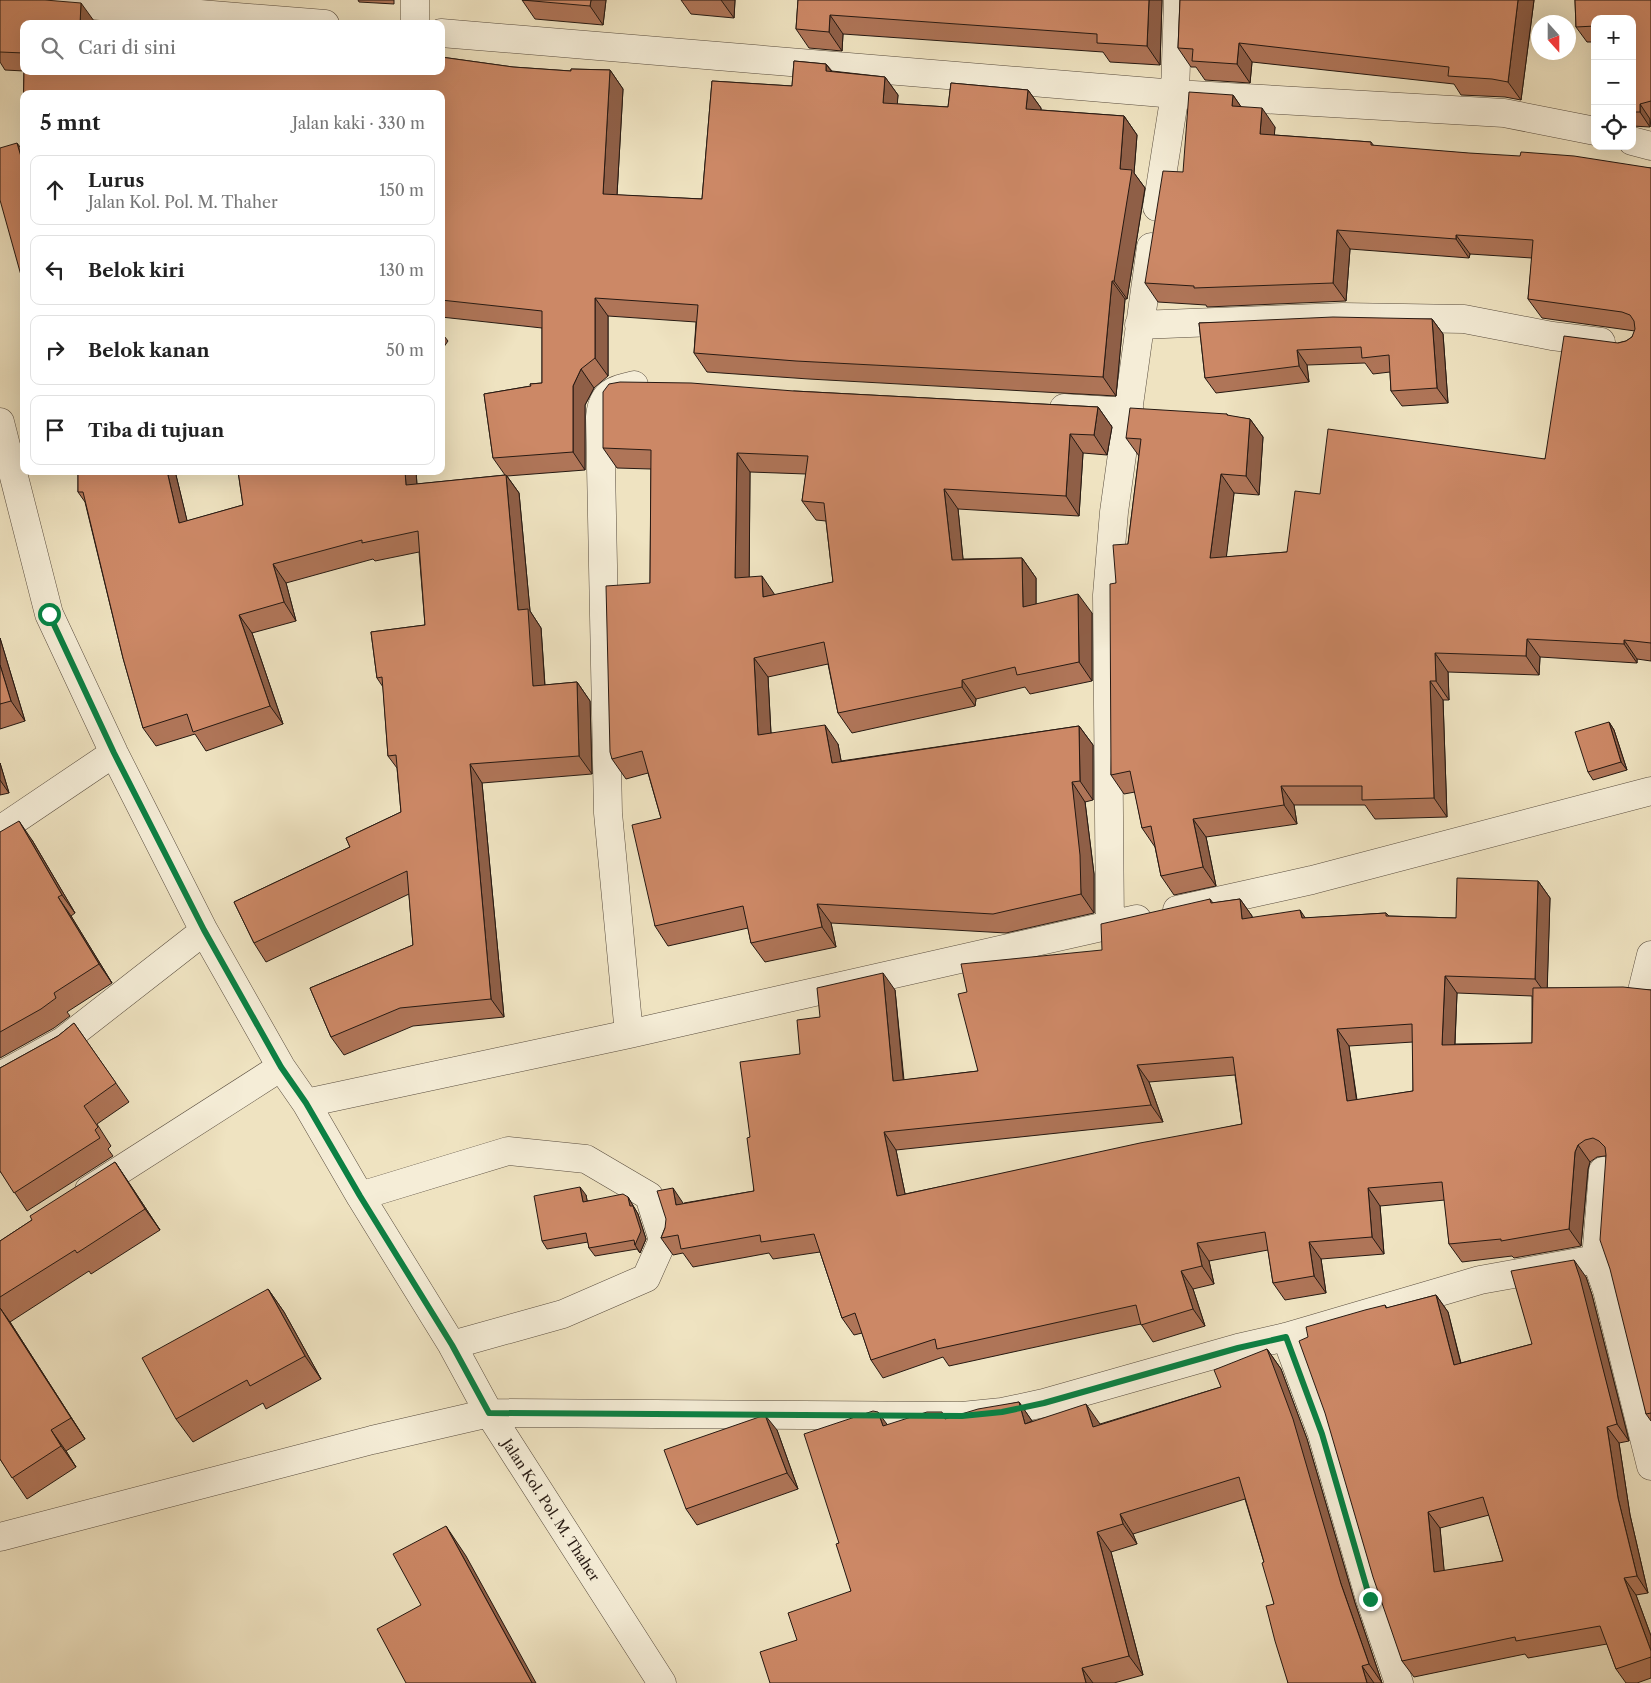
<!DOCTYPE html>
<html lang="id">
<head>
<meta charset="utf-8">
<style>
	:root { --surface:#fff; --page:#f6f6f6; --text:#222; --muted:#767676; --line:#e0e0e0 }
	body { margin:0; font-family:"Libre Caslon Text",serif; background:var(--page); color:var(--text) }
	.controls { position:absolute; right:15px; top:15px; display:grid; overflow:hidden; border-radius:10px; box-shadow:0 5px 20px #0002 }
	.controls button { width:45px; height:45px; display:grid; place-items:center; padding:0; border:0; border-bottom:1px solid var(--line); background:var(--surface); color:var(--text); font:25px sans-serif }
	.compass { position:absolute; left:1531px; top:15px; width:45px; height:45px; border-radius:50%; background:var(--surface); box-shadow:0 5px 20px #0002; rotate:159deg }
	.stop { position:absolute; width:15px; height:15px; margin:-11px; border:4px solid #0b8043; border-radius:50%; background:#fff }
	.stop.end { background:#0b8043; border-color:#fff; box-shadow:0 1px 5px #0008 }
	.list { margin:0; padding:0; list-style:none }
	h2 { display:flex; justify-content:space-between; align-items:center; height:65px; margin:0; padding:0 20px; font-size:21px }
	h2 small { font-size:16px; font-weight:400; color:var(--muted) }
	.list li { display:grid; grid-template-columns:32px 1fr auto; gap:15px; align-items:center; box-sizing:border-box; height:70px; margin:0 10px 10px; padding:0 10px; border:1px solid var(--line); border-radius:10px }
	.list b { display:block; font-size:19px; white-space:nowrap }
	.list p { margin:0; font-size:16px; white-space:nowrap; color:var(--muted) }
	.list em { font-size:16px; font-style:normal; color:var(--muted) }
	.icon { flex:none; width:28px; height:28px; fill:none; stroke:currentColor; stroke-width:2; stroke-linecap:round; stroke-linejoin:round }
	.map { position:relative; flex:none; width:1651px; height:1683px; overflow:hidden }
	.search { position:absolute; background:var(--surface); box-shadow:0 5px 20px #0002; left:20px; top:20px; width:425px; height:55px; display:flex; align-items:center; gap:12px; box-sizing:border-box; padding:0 18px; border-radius:10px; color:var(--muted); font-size:19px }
	.panel { position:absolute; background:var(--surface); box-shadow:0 5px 20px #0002; left:20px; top:90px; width:425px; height:385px; border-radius:10px }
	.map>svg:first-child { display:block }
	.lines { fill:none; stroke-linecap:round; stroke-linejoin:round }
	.minor-casing { stroke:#584c3e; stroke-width:29 }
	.minor { stroke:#f5edd7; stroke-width:28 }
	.wall { fill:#af7558; stroke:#261912; fill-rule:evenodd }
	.shaded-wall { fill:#8f5f47; stroke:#261912 }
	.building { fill:#c86; stroke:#261912; fill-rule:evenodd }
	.route { stroke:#0b8043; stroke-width:6 }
	.labels { text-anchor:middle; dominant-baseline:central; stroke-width:4; stroke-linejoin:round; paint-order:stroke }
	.street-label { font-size:14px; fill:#261912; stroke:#f5edd7 }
</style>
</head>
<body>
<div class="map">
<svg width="1651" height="1683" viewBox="0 0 1651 1683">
	<rect width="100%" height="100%" fill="#efe3c1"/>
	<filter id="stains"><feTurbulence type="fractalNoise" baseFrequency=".004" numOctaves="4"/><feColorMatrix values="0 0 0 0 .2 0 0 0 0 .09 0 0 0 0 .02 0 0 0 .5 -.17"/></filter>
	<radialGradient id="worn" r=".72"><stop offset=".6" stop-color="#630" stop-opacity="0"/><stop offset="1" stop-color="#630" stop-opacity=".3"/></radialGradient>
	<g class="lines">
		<defs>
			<path id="minor" d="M26,0L325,24
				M415,24V0
				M441,33L1175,94L1504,113L1595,131
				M1632,141L1651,146
				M1157,207L1175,94L1178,0
				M1139,325L1343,317L1464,319L1552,336L1601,342
				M1064,408L1130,412
				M0,422L49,614L114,753L204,931L281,1067L306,1103L360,1196L452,1345L489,1413L662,1683
				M0,830L114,753
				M1177,910L1312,880L1651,791
				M1110,925L1107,595L1114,512L1151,247
				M1642,991L1651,955
				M629,1034L608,813L600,417C602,393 613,390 634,385
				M0,1076L63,1041L204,931
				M306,1103L629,1034L1137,919
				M89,1190L281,1067
				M360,1196L508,1151L586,1159L649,1196L663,1240L646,1278L563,1314L452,1345
				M1596,1259L1603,1171
				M1286,1337L1322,1434L1370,1599L1399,1683
				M0,1537L372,1440L489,1413L962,1416L1002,1412L1044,1403L1238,1348L1286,1337L1480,1280L1596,1259L1607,1290L1651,1466"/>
		</defs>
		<!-- minor casing -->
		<use href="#minor" class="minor-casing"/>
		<!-- minor -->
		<use href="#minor" class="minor"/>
	</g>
	<!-- wall -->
	<path class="wall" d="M0,0L94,21V24H24V71L5,70L0,62Z
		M358,0H394V4L359,2Z
		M522,0H606L603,25L535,19Z
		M681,0H735L734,18L691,14Z
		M798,0H1162L1160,65L1110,62L1103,52L843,34L842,51L809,48L796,29Z
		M1180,0H1534L1521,100L1505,97L1461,95L1454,84L1252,62L1250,83L1205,80L1196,67H1191L1178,48Z
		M1575,0H1651V119L1650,127L1632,126V19H1595V42H1587L1576,27Z
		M441,57L513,67L571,71V69L610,70L623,89L617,195L702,199L712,81L792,86L794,61L826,64L832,71L885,77L898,95L897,104L948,107L951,83L1028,90L1041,108V110L1124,116L1137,135L1134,173L1145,188L1127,299H1125L1116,396L809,379L707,372L694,353L696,322L608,316V376L594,388L585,405V470L507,476L519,493L530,611L541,628L545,685L577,682L590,701L592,774L482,783L504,1017L413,1026L344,1055L331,1037L310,988L413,945L409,894L266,962L254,943L234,902L350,847L346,838L401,812L397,768L388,756L383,687L377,678L371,632L425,625L419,552L375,561L373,559L286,583L296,621L252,633L283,724L206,751L195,734L156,746L143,728L123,658L85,502L78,492V471H175L187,521L243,505L238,471H416L417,484L505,475L493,458L484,394L531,386L530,384L542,383V328L441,317V94H24V125L23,124L24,71H441Z
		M1233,95L1241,107L1275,127L1274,135L1371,142L1374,146L1651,168V661L1637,659V663L1540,657L1539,675L1448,672L1449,700H1443L1447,817L1375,819L1365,805H1294L1297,824L1206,837L1216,886L1174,895L1161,876L1155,847L1142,828L1135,792L1124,794L1111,775L1116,583L1128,544L1139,456L1126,438L1227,414L1228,416L1250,419L1263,437L1259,495L1234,493L1226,557L1287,552L1320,494L1545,459L1618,343L1626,341L1632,337L1635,331L1542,318L1528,299L1532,258L1470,254L1469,258L1350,249L1346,301L1207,307L1206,305L1158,302L1145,283L1183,172Z
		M1432,319L1443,334L1448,403L1402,406L1391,391L1390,372L1373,374L1365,363L1307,365L1309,382L1216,393L1205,378L1199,323Z
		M794,391L1098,407L1112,427L1107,455L1083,453L1079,516L958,509L963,559L1022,558L1036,578V604L1092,613V681L1030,694L1025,687L976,699L975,706L852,733L838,713L828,664L768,677L771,733L838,744L841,761L1079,726L1093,745V800L1085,802L1094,874V913L1006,933L831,923L836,947L765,962L751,943L748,928L668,946L655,926L661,818L648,773L626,779L612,759L650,583L651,469L617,468L603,448ZM750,472L806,474L802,501L816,520L826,521L833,582L775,595L749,577Z
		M0,638L25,721L0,729Z
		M1609,722L1614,730L1627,770L1593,780L1588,772Z
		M0,763L9,793L0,795Z
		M0,832L32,840L75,913L71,916L112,983L67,1012L70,1016L54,1028L0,1058Z
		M1538,881L1550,898L1547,988L1651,990V1421L1646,1414L1606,1156H1605L1597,1157L1590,1162L1588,1169L1581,1246L1514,1258L1512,1256L1462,1262L1449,1244L1445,1200L1380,1206L1384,1254L1321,1259L1326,1293L1285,1300L1273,1283L1268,1250L1209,1261L1214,1284L1193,1289L1205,1326L1153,1342L1141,1324L949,1366L943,1357L883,1378L871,1360L862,1333L854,1335L842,1318L820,1252L773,1259L769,1253L693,1267L683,1253L673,1255L661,1238L665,1228L684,1203L754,1191L750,1137L800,1054L820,1017L895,990L904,1080L978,1071L1102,950L1210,899L1213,903L1240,899L1252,916V918H1306L1386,913L1389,916L1456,918ZM1457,993L1532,996V1043L1455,1044ZM1413,1042V1091L1357,1100L1349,1046ZM1235,1075L1242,1124L905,1194L896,1150L1163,1122L1149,1082Z
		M74,1023L129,1102L97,1124L111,1146L108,1149L113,1156L27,1211L1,1172H0V1068L58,1036Z
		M115,1162L129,1183L160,1230L91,1274L89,1271L10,1322L85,1439L66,1451L76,1467L27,1499L0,1459V1241L32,1220Z
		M586,1195L587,1201L628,1197L638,1214L646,1239L640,1253L637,1249L595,1256L589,1248L588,1242L547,1249L542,1241Z
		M1586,1277L1592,1295L1629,1441L1619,1443L1630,1515L1648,1593L1636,1595L1651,1636V1678L1637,1683H1626L1616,1669L1607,1644L1528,1658L1525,1654L1414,1677L1402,1661L1385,1305L1387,1308L1436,1295L1448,1312L1461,1363L1532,1344ZM1489,1515L1503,1561L1444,1571L1440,1528Z
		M268,1289L284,1312L321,1379L266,1409L263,1403L193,1442L176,1419Z
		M1267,1349L1281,1369L1307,1439L1355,1603L1382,1683H1288L1274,1604L1264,1562L1245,1499L1133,1534L1137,1544L1111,1552L1143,1675L1114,1683H770L797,1640L851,1591L839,1543L888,1425L947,1418L1019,1402L1032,1421L1100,1424L1221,1387Z
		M777,1430L798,1489L697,1525L686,1509Z"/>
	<!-- shaded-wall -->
	<path class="shaded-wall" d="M591,0H606L603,25L590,6Z
		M721,0H735L734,18Z
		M1149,0H1162L1160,65L1147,46Z
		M1518,0H1534L1521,100L1508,82Z
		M81,3L94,21V24H80Z
		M830,15L843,34L842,51L829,32Z
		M1239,43L1252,62L1250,83L1237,64Z
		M826,64L839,82L826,71Z
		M610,70L623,89L616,212L603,194Z
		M885,77L898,95L896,121L883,103Z
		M1028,90L1041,108L1039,127L1026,109Z
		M1233,95L1246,114L1232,106Z
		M1640,104L1650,119V127L1640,112Z
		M1262,108L1275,127L1273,153L1260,134Z
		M1124,116L1137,135L1134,173L1145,188L1127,299L1114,281L1120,169Z
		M17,143L24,152V167Z
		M1337,230L1350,249L1346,301L1333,283Z
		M1456,235L1470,254L1469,258L1456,239Z
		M1112,281L1125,299L1116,396L1103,377Z
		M595,298L608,316V376L595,358Z
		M1432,319L1443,334L1448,403L1437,388Z
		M441,332L448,341L441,351Z
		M1297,350L1307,365L1309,382L1299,366Z
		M581,369L594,388L585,405V470L573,452V386Z
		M1098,407L1112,427L1107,455L1094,435Z
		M1250,419L1263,437L1259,495L1246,476Z
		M1070,434L1083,453L1079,516L1066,496Z
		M737,453L750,472L749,597L735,578Z
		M167,471H175L192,541L179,523Z
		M405,471H416L418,503L406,485Z
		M1221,474L1234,493L1224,577L1210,558Z
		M506,475L519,493L530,611L541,628L546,704L533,686L518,610Z
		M944,489L958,509L965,579L952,560Z
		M1022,558L1036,578V626L1023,607Z
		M273,564L286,583L296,621L284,602Z
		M762,576L775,595L763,597Z
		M1078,594L1092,613V681L1079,662Z
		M239,615L252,633L283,724L270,706Z
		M0,638L25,721L11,701L0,665Z
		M1527,639L1540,657L1539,675L1526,656Z
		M1624,640L1637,659V663L1624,644Z
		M1435,653L1448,672L1449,700L1436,681Z
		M754,658L768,677L772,754L758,735Z
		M962,680L976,699L975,706L962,687Z
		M1430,681L1443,700L1447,817L1434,798Z
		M577,682L590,701L592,774L579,756Z
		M1609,722L1614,730L1627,770L1621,762Z
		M825,725L838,744L845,782L832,763Z
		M1079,726L1093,745V800L1080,781Z
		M0,763L9,793L0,780Z
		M470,764L482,783L504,1017L491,999Z
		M1072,782L1085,802L1094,874V913L1081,894Z
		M1281,786L1294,805L1297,824L1284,805Z
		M1193,819L1206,837L1216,886L1203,867Z
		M19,821L32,840L75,913L62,895Z
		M1538,881L1550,898L1547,996L1535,979Z
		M58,897L71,916L112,983L99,964Z
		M1240,899L1252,916L1254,937L1242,919Z
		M817,904L831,923L836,947L822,927Z
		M1300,910L1312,928L1302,918Z
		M883,973L895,990L905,1098L893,1081Z
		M1445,976L1457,993L1454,1062L1442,1045Z
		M1337,1029L1349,1046L1359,1118L1347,1101Z
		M1137,1065L1149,1082L1163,1122L1151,1105Z
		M884,1132L896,1150L909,1213L897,1196Z
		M1578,1145L1590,1162L1588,1169L1581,1246L1569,1229L1575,1152Z
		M115,1162L129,1183L160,1230L145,1209Z
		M580,1187L586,1195L589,1210L583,1202Z
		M673,1188L685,1206L676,1205Z
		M1368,1188L1380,1206L1384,1254L1372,1237Z
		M628,1197L638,1214L646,1239L640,1253L635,1245Z
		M1309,1242L1321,1259L1326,1293L1314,1276Z
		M1197,1243L1209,1261L1214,1284L1202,1266Z
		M1574,1260L1586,1277L1592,1295L1629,1441L1617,1424Z
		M1181,1271L1193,1289L1205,1326L1193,1309Z
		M268,1289L284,1312L321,1379L305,1356Z
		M1436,1295L1448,1312L1465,1381L1454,1365Z
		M0,1308L10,1322L85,1439L71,1418Z
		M1267,1349L1281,1369L1307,1439L1355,1603L1382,1683L1369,1664L1341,1584Z
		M1019,1402L1032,1421L1025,1424Z
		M1086,1404L1100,1424L1107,1446L1093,1427Z
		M878,1412L892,1431L883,1426Z
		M765,1415L777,1430L798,1489L787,1473Z
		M1607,1427L1619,1443L1630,1515L1648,1593L1637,1576L1618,1498Z
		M51,1430L66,1451L76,1467L61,1446Z
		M1428,1512L1440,1528L1446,1589L1434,1572Z
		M1120,1514L1133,1534L1137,1544L1123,1524Z
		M446,1526L466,1556L536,1683H532Z
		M1097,1532L1111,1552L1143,1675L1129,1656Z
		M1624,1578L1636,1595L1651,1636V1651Z
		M1362,1666L1374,1683H1367Z
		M1082,1668L1093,1683H1086Z"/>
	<!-- building -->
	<path class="building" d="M0,0H45L81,3L80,24H24V53L0,52Z
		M522,0H591L590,6Z
		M798,0H1149L1147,46L1097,43V34L830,15L829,32L796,29Z
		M1180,0H1518L1508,82L1492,79L1448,76L1449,67L1239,43L1237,64L1192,61L1193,49L1178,48Z
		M1575,0H1651V101L1640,104V112H1632V19H1595V26L1576,27Z
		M441,57L513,67L571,71V69L610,70L603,194L702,199L712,81L792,86L794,61L826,64V71L885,77L883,103L948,107L951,83L1028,90L1026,109L1124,116L1120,169L1132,170L1114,281H1112L1103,377L796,361L694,353L698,305L595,298V358L581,369L573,386V452L493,458L484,394L531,386L530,384L542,383V311L441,300V94H24V124H23L24,71H441Z
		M1595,75V105L1594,104Z
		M1189,92L1233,95L1232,106L1262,108L1260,134L1371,142V145L1469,153L1520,156L1521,152L1574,156L1651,168V643L1624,640V644L1527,639L1526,656L1435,653L1436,681H1430L1434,798L1362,800V786H1281L1284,805L1193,819L1203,867L1161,876L1151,826L1142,828L1130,771L1111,775L1110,584L1116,583L1113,545L1128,544L1141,439L1126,438L1130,408L1227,414V415L1250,419L1246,476L1221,474L1210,558L1287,552L1295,491L1320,494L1328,429L1545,459L1564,336L1618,343L1626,341L1632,337L1635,329L1634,321L1630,315L1622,312L1528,299L1533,240L1456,235V239L1337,230L1333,283L1194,288V286L1145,283L1163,171L1183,172Z
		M17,143L24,167V286L0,200V148Z
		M1333,317L1432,319L1437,388L1391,391L1389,355L1362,358L1361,347L1297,350L1299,366L1205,378L1199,323Z
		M620,382L691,383L794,391L1098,407L1094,435L1070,434L1066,496L944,489L952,560L1022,558L1023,607L1078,594L1079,662L1017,675L1015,667L962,680V687L838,713L824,642L754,658L758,735L825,725L832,763L1079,726L1080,781L1072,782L1080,855L1081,894L993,914L817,904L822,927L751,943L743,906L655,926L632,825L661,818L642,751L612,759L610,752L606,586L650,583L651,450L603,448V392L609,384ZM737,453L808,456L802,501L824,503L833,582L763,597L762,576L735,578Z
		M78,471H167L179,523L243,505L238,471H405L406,485L506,475L518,610L528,609L533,686L577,682L579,756L470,764L491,999L400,1008L331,1037L310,988L413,945L407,871L254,943L234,902L350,847L346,838L401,812L396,755L388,756L382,677L377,678L371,632L425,625L418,531L362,543V540L273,564L284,602L239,615L270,706L193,732L187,714L143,728L123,658L83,492H78Z
		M0,665L11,701L0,704Z
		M1609,722L1621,762L1588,772L1575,732Z
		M19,821L62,895L58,897L99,964L54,993L56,998L41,1009L0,1032V832Z
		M1457,878L1538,881L1535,979L1445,976L1442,1045L1532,1043L1533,988L1623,987L1651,990V1413L1646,1414L1610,1269L1600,1240L1606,1155L1605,1147L1599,1141L1593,1138L1585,1140L1578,1145L1575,1152L1569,1229L1501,1241V1239L1449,1244L1442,1182L1368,1188L1372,1237L1309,1242L1314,1276L1273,1283L1265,1232L1197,1243L1202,1266L1181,1271L1193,1309L1141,1325L1136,1305L937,1349L935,1339L871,1360L855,1313L842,1318L814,1234L761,1242L760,1235L681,1249L678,1235L661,1238L665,1228L666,1219L657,1191L673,1188L676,1205L754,1191L747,1138L750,1137L740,1062L800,1054L797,1020L820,1017L817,988L883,973L893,1081L978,1071L958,994L967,992L961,964L1102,950L1101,924L1210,899L1211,903L1240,899L1242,919L1300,910L1302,918L1386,913V916L1456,918ZM1412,1024L1413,1091L1347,1101L1337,1029ZM1233,1057L1242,1124L1140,1143L897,1196L884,1132L1151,1105L1137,1065Z
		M74,1023L116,1083L84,1106L98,1127L95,1130L100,1138L14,1193L0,1171V1068L58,1036Z
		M115,1162L145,1209L77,1253L75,1250L0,1297V1241L32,1220L30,1216Z
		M580,1187L583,1202L623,1194L628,1197L630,1206H633L641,1231L635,1245L634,1240L589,1248L586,1233L542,1241L534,1196Z
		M1574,1260L1580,1278L1617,1424L1607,1427L1618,1498L1637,1576L1624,1578L1651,1651V1657L1616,1669L1600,1626L1516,1641L1515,1637L1402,1661L1373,1577L1325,1413L1299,1341L1308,1337L1306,1327L1365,1310L1385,1305L1386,1308L1436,1295L1454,1365L1532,1344L1511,1271ZM1483,1497L1503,1561L1434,1572L1428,1512Z
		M268,1289L305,1356L250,1386L247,1380L176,1419L142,1358Z
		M0,1308L71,1418L51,1430L61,1446L12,1478L0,1459Z
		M1267,1349L1293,1419L1341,1584L1369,1664L1362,1666L1367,1683H1288L1275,1641L1266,1606L1274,1604L1262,1563L1264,1562L1239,1477L1120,1514L1123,1524L1097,1532L1129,1656L1082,1668L1086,1683H770L760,1652L797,1640L788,1613L851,1591L836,1544L839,1543L804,1434L873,1411L878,1412L883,1426L927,1412H942L945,1419L978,1409L1019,1402L1025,1424L1086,1404L1093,1427L1221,1387L1214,1370Z
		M765,1415L787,1473L686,1509L664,1450Z
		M446,1526L532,1683H406L377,1629L421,1605L393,1554Z"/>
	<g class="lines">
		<!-- route -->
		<path class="route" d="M49,614L114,753L204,930L281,1067L306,1103L360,1196L452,1345L489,1413L962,1416L1002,1412L1044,1403L1238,1348L1286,1337L1322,1434L1370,1599"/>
	</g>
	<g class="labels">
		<!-- street labels -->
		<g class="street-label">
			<text transform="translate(551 1510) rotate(57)">Jalan Kol. Pol. M. Thaher</text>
		</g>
	</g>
	<rect width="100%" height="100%" filter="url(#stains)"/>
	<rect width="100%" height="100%" fill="url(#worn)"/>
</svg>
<div class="controls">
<button>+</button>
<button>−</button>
<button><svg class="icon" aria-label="locate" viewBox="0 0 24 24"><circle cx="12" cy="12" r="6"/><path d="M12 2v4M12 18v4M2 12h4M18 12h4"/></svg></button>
</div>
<svg class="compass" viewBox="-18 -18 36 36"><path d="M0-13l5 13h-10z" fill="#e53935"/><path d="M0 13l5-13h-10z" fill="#767676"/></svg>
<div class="stop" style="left:49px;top:614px"></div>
<div class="stop end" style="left:1370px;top:1599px"></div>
<div class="search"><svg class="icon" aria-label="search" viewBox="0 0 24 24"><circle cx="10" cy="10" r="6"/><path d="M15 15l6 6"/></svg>Cari di sini</div>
<section class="panel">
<h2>5 mnt<small>Jalan kaki · 330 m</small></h2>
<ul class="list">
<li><svg class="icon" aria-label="ahead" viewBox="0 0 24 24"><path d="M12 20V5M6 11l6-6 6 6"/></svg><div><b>Lurus</b><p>Jalan Kol. Pol. M. Thaher</p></div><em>150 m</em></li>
<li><svg class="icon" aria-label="left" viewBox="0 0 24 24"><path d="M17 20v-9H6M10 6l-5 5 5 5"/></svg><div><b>Belok kiri</b></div><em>130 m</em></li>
<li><svg class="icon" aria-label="right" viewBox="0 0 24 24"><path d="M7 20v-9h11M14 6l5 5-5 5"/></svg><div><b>Belok kanan</b></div><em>50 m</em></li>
<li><svg class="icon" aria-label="arrive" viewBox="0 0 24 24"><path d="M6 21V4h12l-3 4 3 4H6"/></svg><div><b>Tiba di tujuan</b></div></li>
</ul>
</section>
</div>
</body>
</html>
